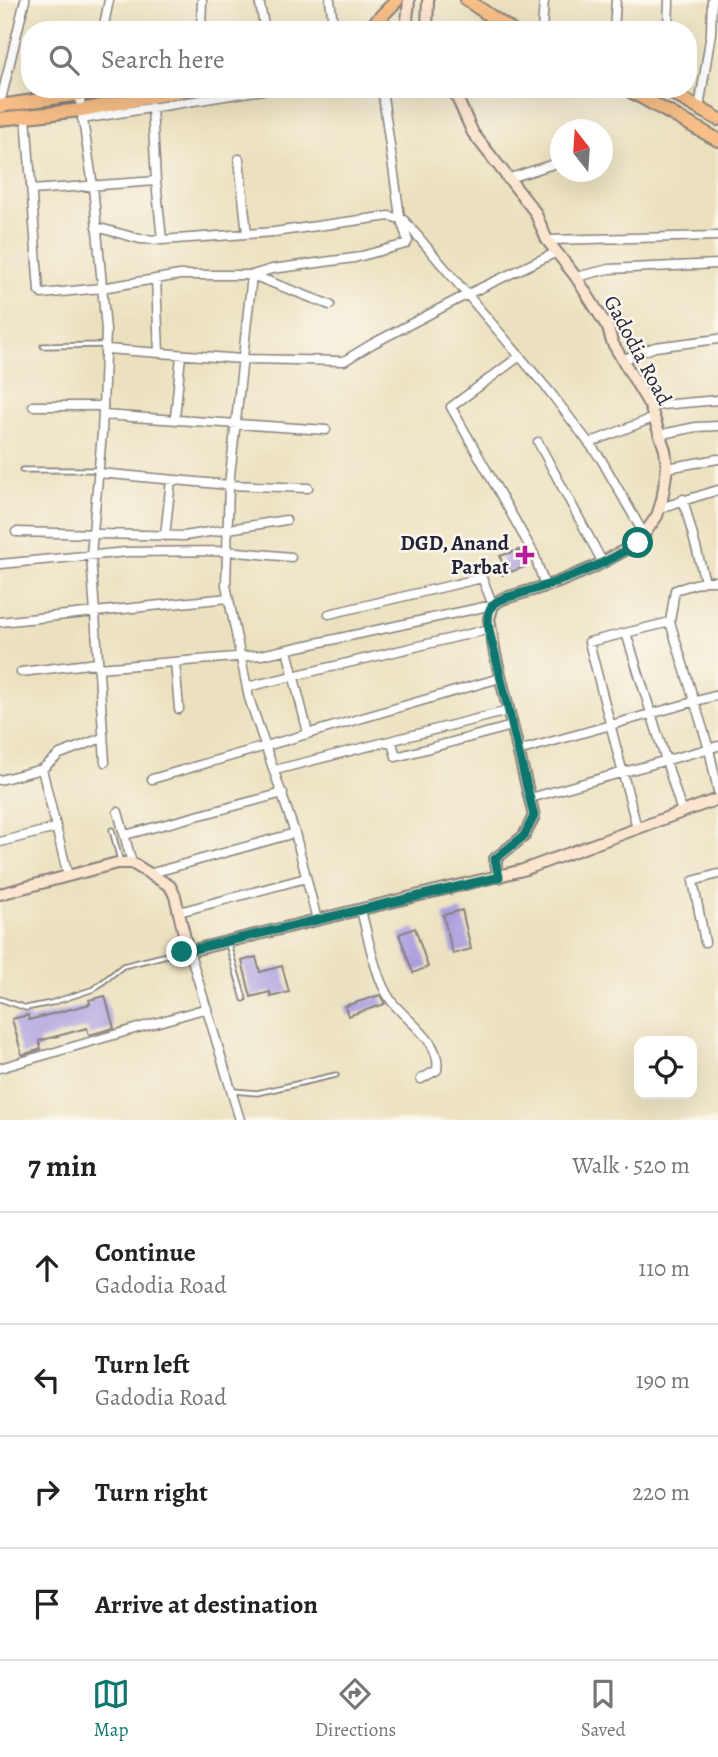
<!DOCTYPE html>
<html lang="en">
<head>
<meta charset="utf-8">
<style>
	:root { --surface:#fff; --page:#f6f6f6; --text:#222; --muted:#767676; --line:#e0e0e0; --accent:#0f766e }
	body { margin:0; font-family:Alegreya,serif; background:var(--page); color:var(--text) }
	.controls { position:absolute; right:21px; bottom:21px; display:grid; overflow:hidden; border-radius:14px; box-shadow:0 7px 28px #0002 }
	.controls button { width:63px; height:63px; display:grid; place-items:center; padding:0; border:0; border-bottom:2px solid var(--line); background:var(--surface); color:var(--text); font:35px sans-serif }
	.compass { position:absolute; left:550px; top:119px; width:63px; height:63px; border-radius:50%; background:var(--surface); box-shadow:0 7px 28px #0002; rotate:343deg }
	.stop { position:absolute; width:21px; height:21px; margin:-16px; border:5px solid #0f766e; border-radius:50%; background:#fff }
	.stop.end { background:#0f766e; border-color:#fff; box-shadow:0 2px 7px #0008 }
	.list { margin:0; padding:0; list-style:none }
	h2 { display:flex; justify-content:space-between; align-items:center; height:91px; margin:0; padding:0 28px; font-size:30px }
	h2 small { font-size:23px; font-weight:400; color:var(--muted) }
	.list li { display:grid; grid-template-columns:46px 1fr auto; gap:21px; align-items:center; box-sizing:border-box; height:112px; padding:0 28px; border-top:2px solid var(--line) }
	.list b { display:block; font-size:26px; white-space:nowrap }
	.list p { margin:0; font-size:23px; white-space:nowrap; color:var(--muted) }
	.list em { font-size:23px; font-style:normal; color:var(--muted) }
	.icon { flex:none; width:38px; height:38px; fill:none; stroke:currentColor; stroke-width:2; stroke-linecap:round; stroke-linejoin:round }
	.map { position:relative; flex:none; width:718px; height:1120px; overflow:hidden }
	.search { position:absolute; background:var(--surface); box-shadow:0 7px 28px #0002; left:21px; right:21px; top:21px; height:77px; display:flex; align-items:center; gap:18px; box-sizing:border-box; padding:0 24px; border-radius:28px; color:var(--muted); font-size:26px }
	.sheet { height:539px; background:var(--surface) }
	nav { display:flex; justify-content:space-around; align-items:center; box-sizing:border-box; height:98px; border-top:2px solid var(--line); background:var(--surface); font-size:19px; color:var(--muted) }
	nav a { display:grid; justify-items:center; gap:4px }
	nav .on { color:var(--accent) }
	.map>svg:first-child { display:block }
	.building { fill:#ac9fde }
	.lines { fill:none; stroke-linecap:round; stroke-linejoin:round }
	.lane-casing { stroke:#87827d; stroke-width:7 }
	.street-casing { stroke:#87827d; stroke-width:11 }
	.secondary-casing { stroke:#87827d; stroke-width:14 }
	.primary-casing { stroke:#87827d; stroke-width:16 }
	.lane { stroke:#fff; stroke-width:3.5 }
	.street { stroke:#fff; stroke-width:8 }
	.secondary { stroke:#fce5cf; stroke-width:10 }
	.primary { stroke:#f7be87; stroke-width:12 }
	.route { stroke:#0f766e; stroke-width:9 }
	.poi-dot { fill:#b5179e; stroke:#fbf7ec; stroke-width:2.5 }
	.labels { text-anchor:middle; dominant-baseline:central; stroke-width:5; stroke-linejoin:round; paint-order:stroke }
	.street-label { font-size:21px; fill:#22223b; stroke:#fbf7ec }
	.poi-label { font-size:21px; font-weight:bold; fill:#22223b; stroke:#fbf7ec; text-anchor:end }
</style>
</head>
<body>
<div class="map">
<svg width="718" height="1120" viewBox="0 0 718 1120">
	<rect width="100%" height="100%" fill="#fbf7ec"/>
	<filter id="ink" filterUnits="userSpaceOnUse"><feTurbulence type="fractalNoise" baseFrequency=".0143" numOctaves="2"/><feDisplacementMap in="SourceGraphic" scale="14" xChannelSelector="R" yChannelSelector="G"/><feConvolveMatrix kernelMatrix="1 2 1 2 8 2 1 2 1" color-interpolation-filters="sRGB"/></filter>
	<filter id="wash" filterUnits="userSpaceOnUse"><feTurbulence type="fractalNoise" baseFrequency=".00686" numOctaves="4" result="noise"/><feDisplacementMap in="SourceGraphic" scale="28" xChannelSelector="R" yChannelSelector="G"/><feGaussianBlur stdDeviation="1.57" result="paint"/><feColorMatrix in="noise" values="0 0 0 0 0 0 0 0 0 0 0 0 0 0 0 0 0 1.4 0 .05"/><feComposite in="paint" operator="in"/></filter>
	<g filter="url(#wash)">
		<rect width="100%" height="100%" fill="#ece1bf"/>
		<g id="blocks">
			<!-- building -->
			<path class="building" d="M519,550L525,567L502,575L500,567L503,566L500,556Z
				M462,910L471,949L453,954L443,915Z
				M415,928L428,967L413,973L399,934Z
				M256,957L260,972L282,966L289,992L271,997L270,992L251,997L242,961Z
				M380,995L385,1004L348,1016L345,1006Z
				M105,996L114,1028L89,1035L87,1028L39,1041L41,1049L22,1055L12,1019L28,1015L29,1020L90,1004L89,1000Z"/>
		</g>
	</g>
	<g filter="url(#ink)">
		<use href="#blocks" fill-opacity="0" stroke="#87827d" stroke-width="2"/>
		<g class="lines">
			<defs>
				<path id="lane" d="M43,346L104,345
					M22,470H97
					M112,830L120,860
					M228,944L244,999
					M0,999L26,1008L51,1003L94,989L123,966L187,950
					M233,1091L257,1093L336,1075"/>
				<path id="street" d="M259,0L265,30
					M330,0L334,30
					M103,30L109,0
					M201,30L202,0
					M542,30L544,0
					M614,30L616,0
					M668,30L669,0
					M79,94L93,186L106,330L102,433L91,555L105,762
					M0,104L25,0
					M152,107L156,181L162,240
					M699,108L711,33L712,0
					M26,116L39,291L42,294L101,288L180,275H252L272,269L354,258L406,244L408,241L400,217L382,89
					M82,119L269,89
					M239,159L247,234
					M507,179L560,162
					M32,190L156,181
					M96,227L140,239L162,240L274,232L389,216L404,220L550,392L601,459L645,536
					M547,240L718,236
					M576,277L609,269L718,264
					M156,279L159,353
					M106,349L242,359L344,361L372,344L468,294L557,252
					M520,356L451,407L534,554L545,586
					M622,360L655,347L718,339
					M33,406H103
					M650,406L718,400
					M103,415L326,430
					M175,418L181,355
					M658,435L696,427L718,426
					M538,442L603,563
					M589,443L653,418
					M667,468L718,459
					M99,473L229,485L308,488
					M683,499L705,581
					M660,508L718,490
					M16,532L184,536L286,520
					M165,536L171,480
					M0,564L127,552L227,551L291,557
					M718,581H705L675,590L670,622L709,749L718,791
					M0,622L228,598
					M626,633L682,812
					M287,650L308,733
					M175,662L179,709
					M98,668L261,655L493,605L482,578L329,614
					M21,672L97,663
					M247,687L490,629
					M392,742L396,757L512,726
					M518,751L718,695
					M42,769L68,876
					M275,770L508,711
					M152,779L500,678
					M0,780L42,769L60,754L102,738
					M530,798L718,746
					M118,812L132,863
					M637,828L589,642L670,622
					M125,835L283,793
					M0,842L56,828
					M152,873L295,833
					M361,910C367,933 376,980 390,999C405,1021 442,1040 437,1070L421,1079
					M179,912L306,878
					M317,920L295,833L249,698L226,585L229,485L252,275L330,305
					M705,942L693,881L718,874
					M189,950L240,1120
					M0,1068L207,1008"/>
				<path id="secondary" d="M406,30L409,0
					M427,30L428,0
					M453,89L473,133L535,212L547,240L576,277L608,328L612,342L650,406L665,450L667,468L662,500L657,516L638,543L592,568L556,583L502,599L493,605L489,619L495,654L534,816L524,836L495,859L499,877
					M0,894L117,863H132L170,886L175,896L187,947L193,950L523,870L718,799"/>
				<path id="primary" d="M467,0L511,30
					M368,30L397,0
					M627,89L718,140
					M665,89L718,119
					M0,106L112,89
					M0,119L81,110L192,89"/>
			</defs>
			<!-- lane casing -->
			<use href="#lane" class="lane-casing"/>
			<!-- street casing -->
			<use href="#street" class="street-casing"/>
			<!-- secondary casing -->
			<use href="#secondary" class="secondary-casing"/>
			<!-- primary casing -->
			<use href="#primary" class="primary-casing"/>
			<!-- lane -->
			<use href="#lane" class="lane"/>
			<!-- street -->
			<use href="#street" class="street"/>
			<!-- secondary -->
			<use href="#secondary" class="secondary"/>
			<!-- primary -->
			<use href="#primary" class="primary"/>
		</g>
	</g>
	<g class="lines" filter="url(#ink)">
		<!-- route -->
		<path class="route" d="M182,952L499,877L495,859L524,836L534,816L495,654C492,641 483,618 492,606C498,598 513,596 522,593C563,581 603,566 638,543"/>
	</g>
	<!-- markers -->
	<path class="poi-dot" d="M521.5 544.5h7v7h7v7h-7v7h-7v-7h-7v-7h7z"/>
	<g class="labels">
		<!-- street labels -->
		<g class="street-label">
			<text transform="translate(638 350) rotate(62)">Gadodia Road</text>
		</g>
		<!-- poi labels -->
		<g class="poi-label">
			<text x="509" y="543">DGD, Anand<tspan x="509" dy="24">Parbat</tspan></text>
		</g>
	</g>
</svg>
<div class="controls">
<button><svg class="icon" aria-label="locate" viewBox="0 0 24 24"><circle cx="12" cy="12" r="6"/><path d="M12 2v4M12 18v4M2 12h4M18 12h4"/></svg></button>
</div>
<svg class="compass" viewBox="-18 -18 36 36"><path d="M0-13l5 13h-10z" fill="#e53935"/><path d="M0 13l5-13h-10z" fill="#767676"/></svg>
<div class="stop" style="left:638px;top:543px"></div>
<div class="stop end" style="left:182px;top:952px"></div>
<div class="search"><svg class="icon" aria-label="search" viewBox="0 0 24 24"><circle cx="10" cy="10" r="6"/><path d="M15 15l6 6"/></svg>Search here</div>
</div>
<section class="sheet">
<h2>7 min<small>Walk · 520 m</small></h2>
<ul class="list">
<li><svg class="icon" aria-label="ahead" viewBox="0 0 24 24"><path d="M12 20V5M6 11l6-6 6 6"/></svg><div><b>Continue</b><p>Gadodia Road</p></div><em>110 m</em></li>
<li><svg class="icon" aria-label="left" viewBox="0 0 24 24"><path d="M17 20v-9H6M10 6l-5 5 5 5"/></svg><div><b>Turn left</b><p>Gadodia Road</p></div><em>190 m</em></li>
<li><svg class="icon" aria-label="right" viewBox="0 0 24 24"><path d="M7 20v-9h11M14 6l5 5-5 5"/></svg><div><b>Turn right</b></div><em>220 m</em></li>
<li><svg class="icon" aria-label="arrive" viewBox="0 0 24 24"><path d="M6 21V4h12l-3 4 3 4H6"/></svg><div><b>Arrive at destination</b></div></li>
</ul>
</section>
<nav>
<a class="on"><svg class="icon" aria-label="map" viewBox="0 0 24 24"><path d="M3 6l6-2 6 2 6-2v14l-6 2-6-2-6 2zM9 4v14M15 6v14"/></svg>Map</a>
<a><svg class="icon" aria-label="directions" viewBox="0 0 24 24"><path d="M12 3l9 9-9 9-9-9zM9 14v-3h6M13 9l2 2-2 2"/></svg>Directions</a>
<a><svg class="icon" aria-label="saved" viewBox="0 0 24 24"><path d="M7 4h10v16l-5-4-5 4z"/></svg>Saved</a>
</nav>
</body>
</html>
